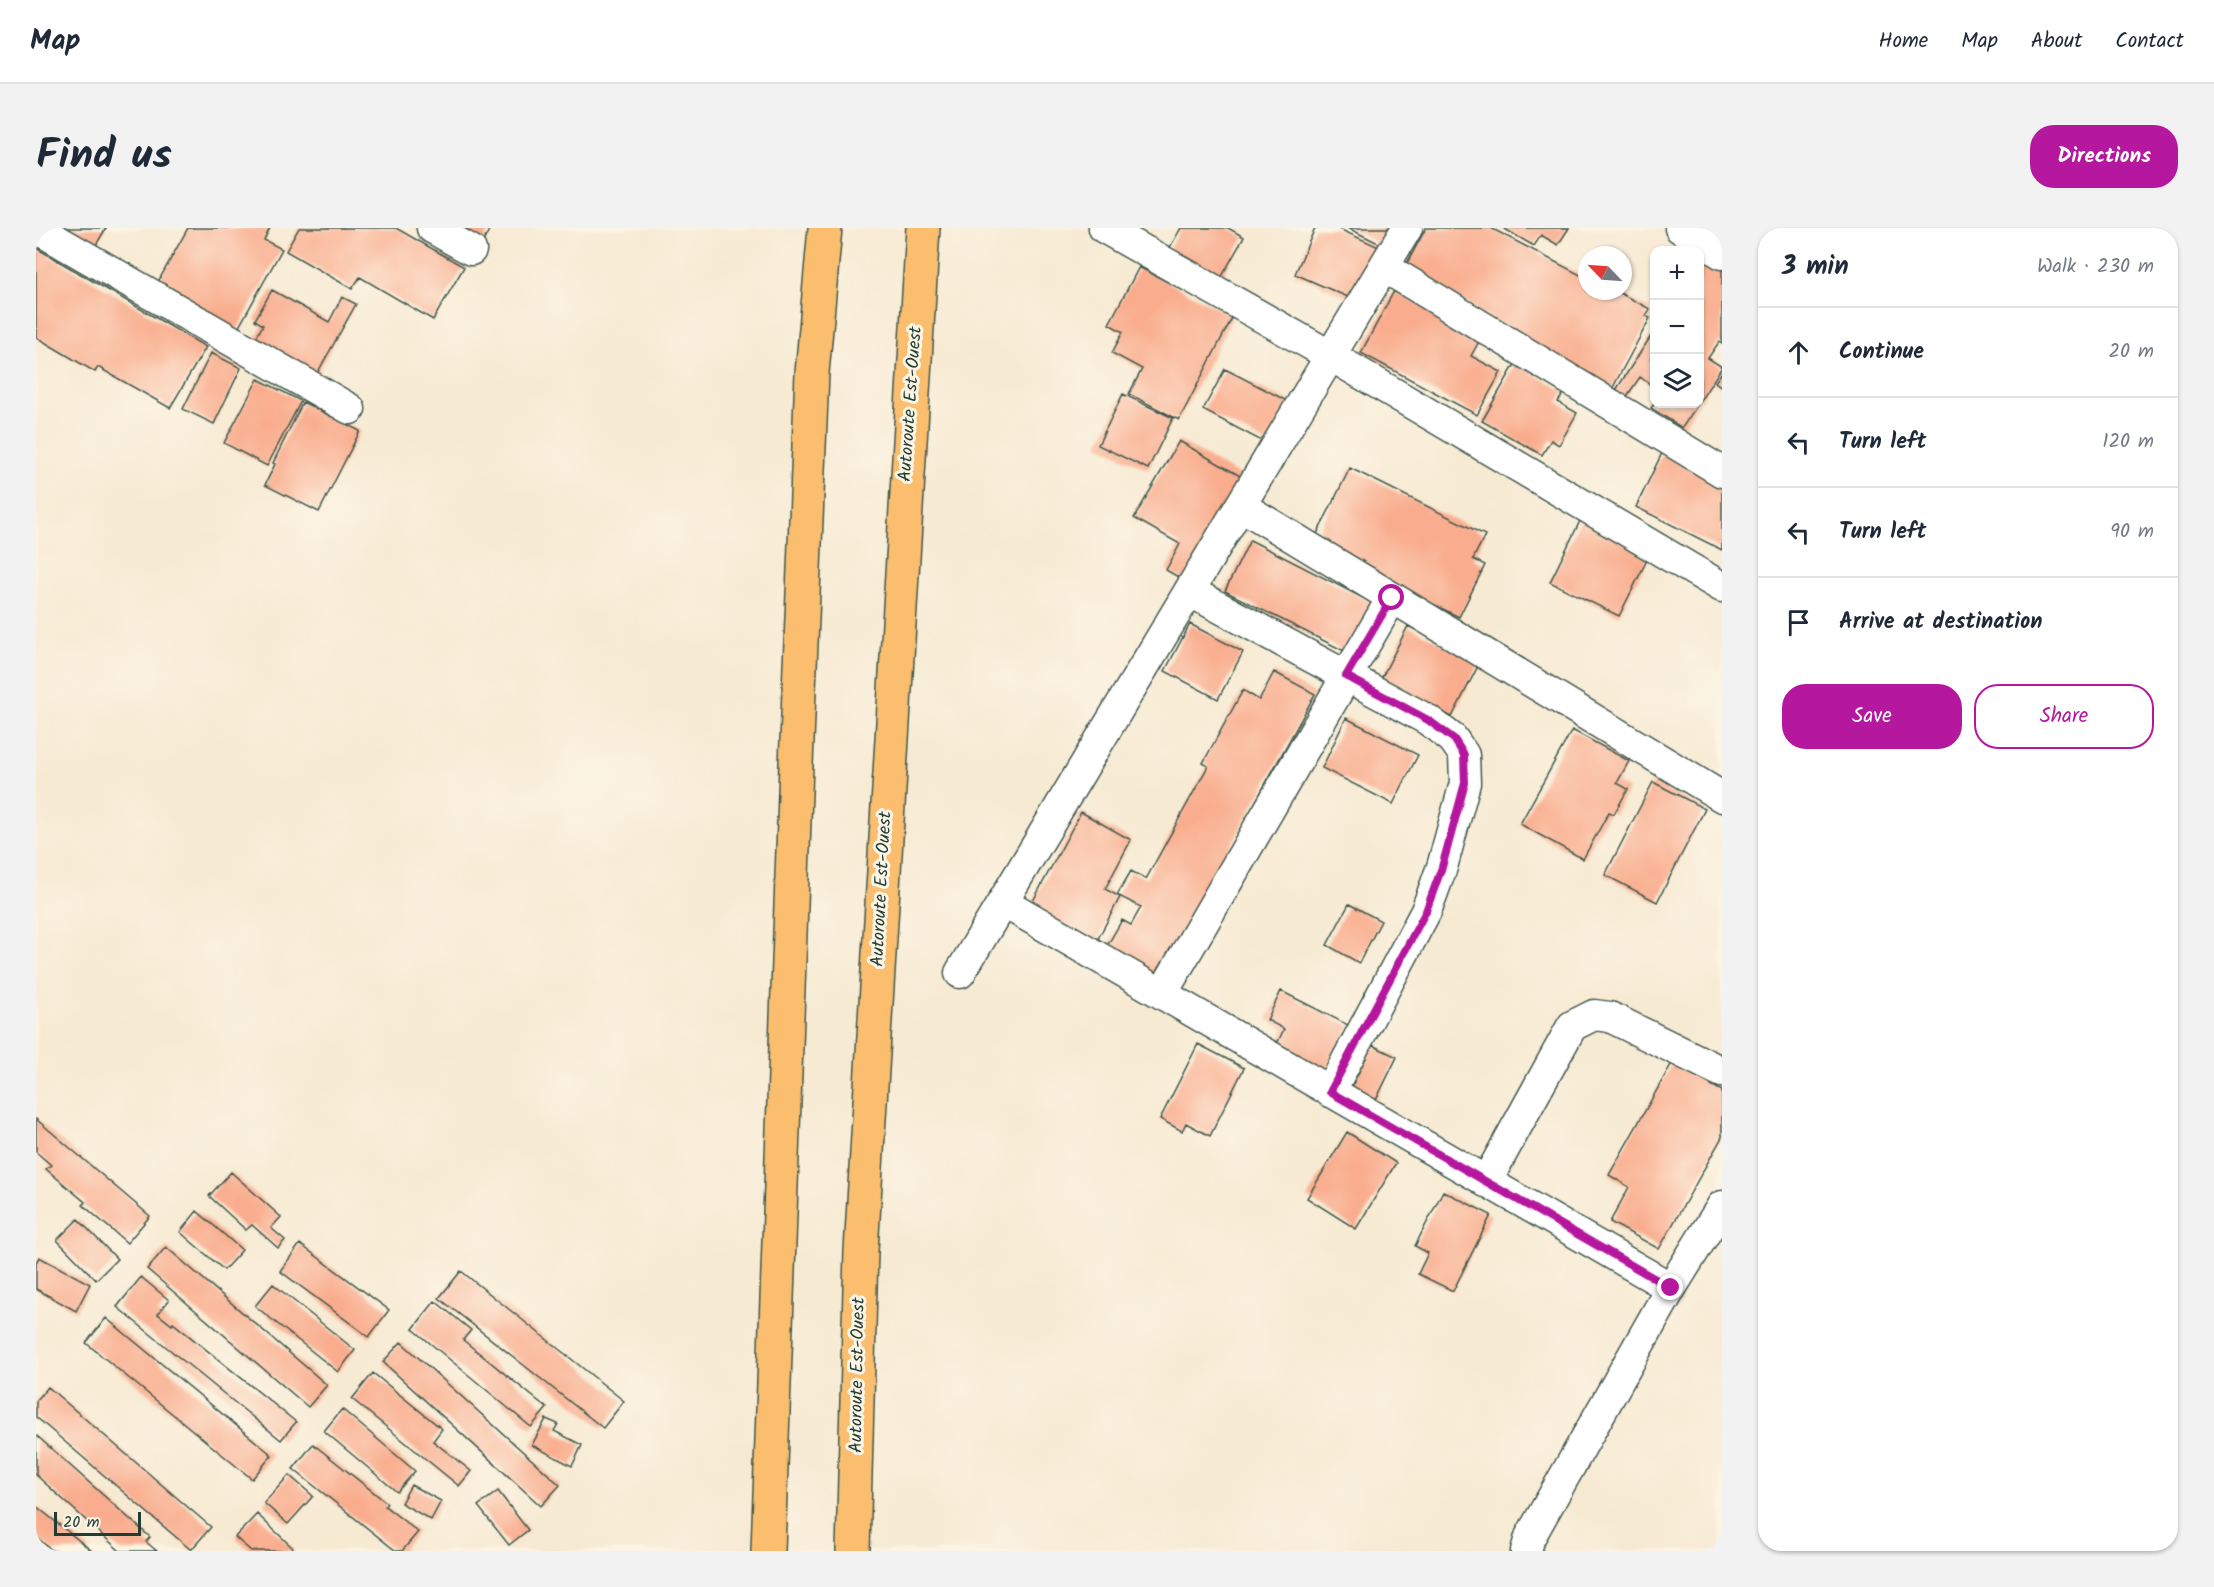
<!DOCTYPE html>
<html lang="en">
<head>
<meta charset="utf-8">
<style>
	:root { --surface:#fff; --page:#f2f2f3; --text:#1f2937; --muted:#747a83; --line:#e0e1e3; --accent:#b5179e }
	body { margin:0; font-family:Kalam,sans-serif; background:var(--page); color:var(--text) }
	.controls { position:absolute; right:18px; top:18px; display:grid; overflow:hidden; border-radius:12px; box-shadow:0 2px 4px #0004 }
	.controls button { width:54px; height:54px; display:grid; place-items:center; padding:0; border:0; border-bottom:2px solid var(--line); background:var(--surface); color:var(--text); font:30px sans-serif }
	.compass { position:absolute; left:1542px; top:18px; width:54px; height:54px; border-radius:50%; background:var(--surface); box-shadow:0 2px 4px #0004; rotate:295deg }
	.scale { position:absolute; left:18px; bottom:15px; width:87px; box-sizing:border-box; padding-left:6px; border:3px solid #1f3d34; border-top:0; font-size:16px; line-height:21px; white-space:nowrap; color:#1f3d34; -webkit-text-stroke:4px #fcf5e5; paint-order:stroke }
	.stop { position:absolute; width:18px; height:18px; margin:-14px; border:4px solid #b5179e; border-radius:50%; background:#fff }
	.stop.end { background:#b5179e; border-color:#fff; box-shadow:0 2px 6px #0008 }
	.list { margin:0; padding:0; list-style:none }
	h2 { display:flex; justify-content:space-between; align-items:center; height:78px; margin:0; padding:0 24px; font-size:26px }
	h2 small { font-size:20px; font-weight:400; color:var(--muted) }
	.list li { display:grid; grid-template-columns:39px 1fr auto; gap:18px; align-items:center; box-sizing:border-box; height:90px; padding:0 24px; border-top:2px solid var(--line) }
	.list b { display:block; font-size:22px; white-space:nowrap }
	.list em { font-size:20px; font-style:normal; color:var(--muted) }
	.actions { display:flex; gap:12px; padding:18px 24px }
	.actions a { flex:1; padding:14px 0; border:2px solid var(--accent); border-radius:24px; text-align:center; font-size:21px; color:var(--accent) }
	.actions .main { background:var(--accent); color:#fff }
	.icon { flex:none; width:33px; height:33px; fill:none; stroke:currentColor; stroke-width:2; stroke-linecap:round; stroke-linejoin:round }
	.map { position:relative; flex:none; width:1686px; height:1323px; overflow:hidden; border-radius:24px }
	header { display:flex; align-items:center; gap:36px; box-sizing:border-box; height:84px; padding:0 30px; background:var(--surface); border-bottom:2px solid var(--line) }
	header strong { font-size:28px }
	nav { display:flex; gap:33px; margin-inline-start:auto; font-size:21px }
	.intro { display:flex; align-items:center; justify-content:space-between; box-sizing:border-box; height:144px; padding:0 36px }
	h1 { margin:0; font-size:42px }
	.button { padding:15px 27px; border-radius:24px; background:var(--accent); color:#fff; font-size:21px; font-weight:700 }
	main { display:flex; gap:36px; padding:0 36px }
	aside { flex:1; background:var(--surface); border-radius:24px; box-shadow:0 2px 4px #0004 }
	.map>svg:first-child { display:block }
	.building { fill:#f9ad8e }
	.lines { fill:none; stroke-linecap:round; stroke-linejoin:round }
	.minor-casing { stroke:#3f574c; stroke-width:33 }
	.motorway-casing { stroke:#3f574c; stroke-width:36 }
	.minor { stroke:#fff; stroke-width:30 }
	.motorway { stroke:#fabe6e; stroke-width:33 }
	.route { stroke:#b5179e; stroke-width:8 }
	.labels { text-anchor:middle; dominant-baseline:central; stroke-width:6; stroke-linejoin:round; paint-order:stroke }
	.street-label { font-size:18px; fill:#1f3d34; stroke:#fcf5e5 }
</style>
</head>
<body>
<header>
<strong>Map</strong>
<nav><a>Home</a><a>Map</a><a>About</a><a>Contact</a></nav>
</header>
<div class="intro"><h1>Find us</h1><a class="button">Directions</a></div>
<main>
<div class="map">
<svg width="1686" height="1323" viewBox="0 0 1686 1323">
	<rect width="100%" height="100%" fill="#fcf5e5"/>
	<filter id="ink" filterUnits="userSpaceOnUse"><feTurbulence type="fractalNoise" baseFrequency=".0167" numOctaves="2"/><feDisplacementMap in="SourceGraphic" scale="12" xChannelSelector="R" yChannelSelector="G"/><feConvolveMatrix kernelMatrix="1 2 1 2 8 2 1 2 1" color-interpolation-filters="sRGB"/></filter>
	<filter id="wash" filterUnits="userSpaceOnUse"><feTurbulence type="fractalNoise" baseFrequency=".008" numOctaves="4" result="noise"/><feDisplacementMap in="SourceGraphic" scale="24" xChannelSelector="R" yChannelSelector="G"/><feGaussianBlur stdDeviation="1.35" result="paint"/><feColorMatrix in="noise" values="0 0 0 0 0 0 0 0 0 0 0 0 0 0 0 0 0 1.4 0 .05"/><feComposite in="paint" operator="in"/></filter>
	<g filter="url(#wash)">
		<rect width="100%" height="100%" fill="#f7ead3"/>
		<g id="blocks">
			<!-- building -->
			<path class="building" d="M14,0H70L56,24Z
				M152,0H234L228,12L246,21L199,106L118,61Z
				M263,0H360L428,39L397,92L324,49L316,61L250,23Z
				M413,0H454L446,16Z
				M1145,0H1192L1208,9L1185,50L1133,21Z
				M1279,0H1301L1345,20L1321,73L1259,46Z
				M1312,0H1360L1350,19Z
				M1390,0H1455L1546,48L1547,45L1551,47V63H1580L1614,81L1610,88L1614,90L1575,163L1369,39Z
				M1467,0H1533L1522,17L1505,7L1498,18Z
				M1663,0H1686V12Z
				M0,20L170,119L134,180L62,139L59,144L0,109Z
				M1664,25L1686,36V116L1683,114L1672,130L1686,139L1664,173Z
				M1103,39L1197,88L1143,192L1093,166L1106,141L1076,125L1087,104L1073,96Z
				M236,62L293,94L306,69L320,76L278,151L217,115L227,97L219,92Z
				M1358,63L1445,110L1435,128L1465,144L1441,187L1325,125Z
				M1615,108L1618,110V125L1615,131L1618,133V159L1604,149L1589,171L1578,165Z
				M175,125L205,140L178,196L147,181Z
				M1479,136L1529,163L1522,174L1541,185L1523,217L1515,212L1506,227L1446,193Z
				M1189,141L1259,177L1237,219L1167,182Z
				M1686,144V159L1679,154Z
				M222,151L265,173L231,238L188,215Z
				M1087,166L1137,190L1112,241L1062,217Z
				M267,174L324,203L283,284L229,257L239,236L237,235Z
				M1618,176H1662L1646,200L1615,180Z
				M1143,213L1213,253L1154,356L1130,342L1144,316L1098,290Z
				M1626,225L1686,255V322L1600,279Z
				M1314,240L1449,307L1437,331L1449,337L1423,389L1276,316Z
				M1547,287L1616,322L1583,388L1514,354Z
				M1214,312L1339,376L1314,426L1189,363Z
				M1154,396L1207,424L1182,471L1129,443Z
				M1372,398L1444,434L1416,489L1344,453Z
				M1238,444L1279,466L1119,756L1066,727L1086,692L1095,697L1105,679L1081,667L1095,643L1110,651L1172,538L1167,535L1207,462L1223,472Z
				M1310,490L1382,527L1357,576L1286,540Z
				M1536,502L1593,533L1581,555L1592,561L1578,586L1573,584L1547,631L1484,596Z
				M1617,554L1669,581L1621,674L1569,647Z
				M1045,584L1095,612L1069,661L1084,669L1056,722L990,686Z
				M1313,676L1345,693L1323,735L1291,717Z
				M1245,763L1314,798L1286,853L1237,824L1248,801L1231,792Z
				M1162,816L1208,840L1174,908L1150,895L1146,903L1124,891Z
				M1336,817L1361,829L1337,878L1312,866Z
				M1636,835L1686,863V909L1623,1021L1574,994L1593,959L1573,947Z
				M0,891L114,988L91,1015L47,977L49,974L10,941L15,937L0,924Z
				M1311,904L1360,935L1320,1001L1271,970Z
				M195,944L245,989L235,1000L249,1012L242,1020L216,997L210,1002L173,968Z
				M1407,963L1455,987L1417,1063L1382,1046L1392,1025L1379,1018Z
				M161,983L206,1022L188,1042L144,1004Z
				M42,991L81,1031L60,1052L21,1012Z
				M264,1016L353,1082L333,1109L244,1043Z
				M130,1019L291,1157L272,1179L111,1041Z
				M3,1029L54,1056L40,1083L0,1061V1035Z
				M425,1043L588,1173L567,1200L403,1070Z
				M105,1049L133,1072L122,1086L136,1097L137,1095L260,1194L245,1212L81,1079Z
				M237,1056L319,1122L302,1144L219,1078Z
				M399,1073L435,1102L427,1112L511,1180L495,1199L377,1101Z
				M70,1090L236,1227L216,1251L50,1115Z
				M365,1114L524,1257L505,1278L347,1134Z
				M337,1145L406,1201L397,1213L435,1243L423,1258L316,1171Z
				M12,1159L175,1299L155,1322L0,1189V1173Z
				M306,1181L379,1243L361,1264L288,1203Z
				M510,1191L522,1196L518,1203L546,1217L536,1238L496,1217Z
				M0,1207L114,1309L110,1314L121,1323H84L0,1247Z
				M277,1216L351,1275L349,1278L382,1304L366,1323H360L257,1241Z
				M253,1247L277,1268L252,1296L228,1275Z
				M375,1257L405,1273L395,1292L365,1275Z
				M462,1263L492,1302L473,1317L442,1278Z
				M0,1278L56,1323H17L0,1309Z
				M221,1286L257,1320L255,1323H215L199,1309Z"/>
		</g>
	</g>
	<g filter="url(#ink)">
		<use href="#blocks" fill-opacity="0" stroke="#3f574c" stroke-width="1.5"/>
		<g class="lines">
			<defs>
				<path id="minor" d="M0,0L314,181
					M396,0L435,22
					M1068,0L1295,128L1686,359
					M1644,0L1686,26
					M1348,39L1686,244
					M1205,278L1686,569
					M1153,363L1392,492L1417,511L1428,527L1429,555L1406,639L1390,683L1294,864
					M967,674L1635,1060
					M924,745L1371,0
					M1126,766L1356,370
					M1450,954L1536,798L1558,787L1574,789L1686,844
					M1490,1323L1494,1309L1635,1060L1686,978"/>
				<path id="motorway" d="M732,1323L760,537L776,145L789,0
					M817,1323L825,1023L887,0"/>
			</defs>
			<!-- minor casing -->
			<use href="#minor" class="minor-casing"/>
			<!-- motorway casing -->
			<use href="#motorway" class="motorway-casing"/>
			<!-- minor -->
			<use href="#minor" class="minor"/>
			<!-- motorway -->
			<use href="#motorway" class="motorway"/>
		</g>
	</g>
	<g class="lines" filter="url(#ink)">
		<!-- route -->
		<path class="route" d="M1356,370L1310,448L1392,492L1418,511L1428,527L1429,555L1406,639L1390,683L1294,864L1635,1060"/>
	</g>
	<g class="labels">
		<!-- street labels -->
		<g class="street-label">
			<text transform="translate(875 176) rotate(-86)">Autoroute Est-Ouest</text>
			<text transform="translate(846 661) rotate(-87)">Autoroute Est-Ouest</text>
			<text transform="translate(822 1147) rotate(-89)">Autoroute Est-Ouest</text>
		</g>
	</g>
</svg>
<div class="controls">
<button>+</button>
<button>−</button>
<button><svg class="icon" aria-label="layers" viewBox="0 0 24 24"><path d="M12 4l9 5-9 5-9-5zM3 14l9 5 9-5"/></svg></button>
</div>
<svg class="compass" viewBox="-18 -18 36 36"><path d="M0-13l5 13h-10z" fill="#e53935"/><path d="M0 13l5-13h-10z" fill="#747a83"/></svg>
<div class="scale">20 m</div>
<div class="stop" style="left:1356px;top:370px"></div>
<div class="stop end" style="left:1635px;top:1060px"></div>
</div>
<aside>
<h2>3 min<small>Walk · 230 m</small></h2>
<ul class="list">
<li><svg class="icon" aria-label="ahead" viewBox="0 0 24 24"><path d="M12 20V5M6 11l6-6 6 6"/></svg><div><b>Continue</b></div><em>20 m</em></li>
<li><svg class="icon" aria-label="left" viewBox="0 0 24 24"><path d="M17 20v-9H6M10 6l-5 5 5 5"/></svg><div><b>Turn left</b></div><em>120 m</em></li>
<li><svg class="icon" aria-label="left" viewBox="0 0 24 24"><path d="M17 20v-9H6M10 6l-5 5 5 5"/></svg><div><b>Turn left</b></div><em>90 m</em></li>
<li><svg class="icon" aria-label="arrive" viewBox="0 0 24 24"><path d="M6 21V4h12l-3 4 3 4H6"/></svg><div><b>Arrive at destination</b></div></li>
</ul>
<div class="actions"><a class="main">Save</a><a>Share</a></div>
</aside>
</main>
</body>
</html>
